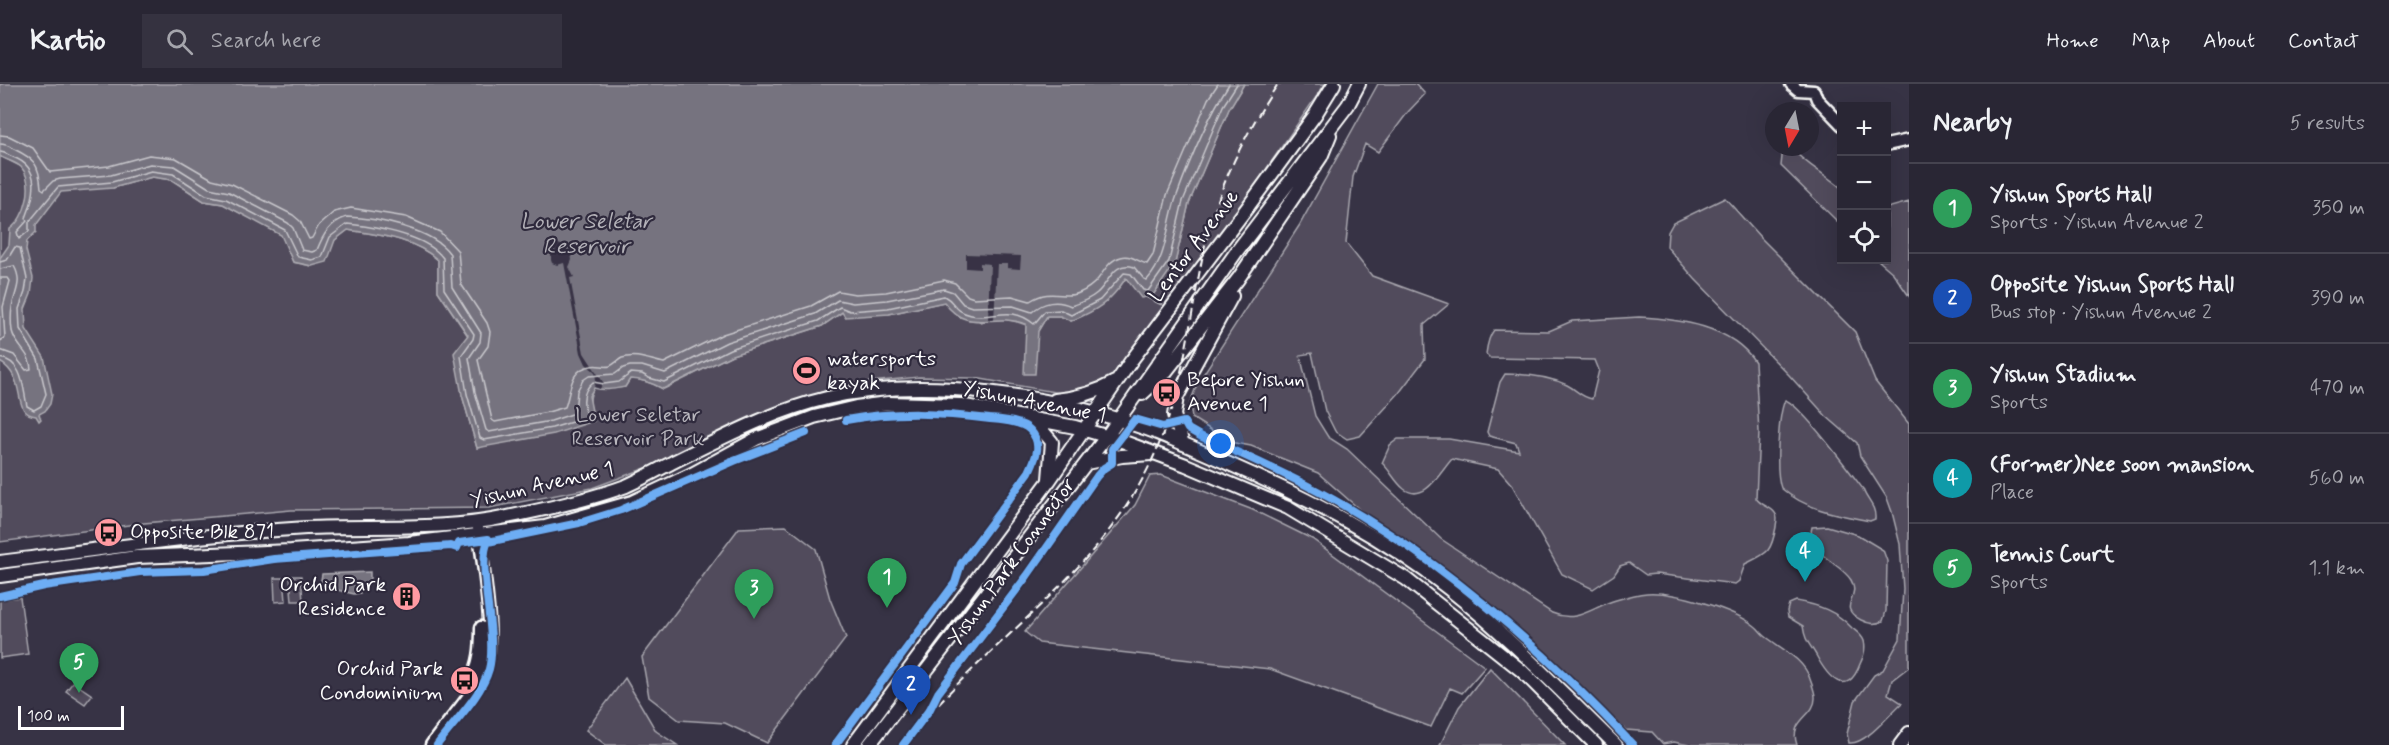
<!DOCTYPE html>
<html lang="en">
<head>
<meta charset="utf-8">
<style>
	:root { --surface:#292634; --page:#353240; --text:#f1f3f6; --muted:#a5a5ac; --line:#45434f; --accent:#ff9aa2 }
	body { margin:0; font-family:Mynerve,sans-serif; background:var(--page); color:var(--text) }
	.controls { position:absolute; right:18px; top:18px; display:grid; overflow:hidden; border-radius:0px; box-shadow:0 6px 24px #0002 }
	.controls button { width:54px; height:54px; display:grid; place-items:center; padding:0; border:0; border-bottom:2px solid var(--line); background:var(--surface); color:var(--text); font:30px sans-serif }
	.compass { position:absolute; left:1765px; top:18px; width:54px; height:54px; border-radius:50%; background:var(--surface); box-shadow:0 6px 24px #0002; rotate:190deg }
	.scale { position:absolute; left:18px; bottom:15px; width:106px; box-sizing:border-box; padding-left:6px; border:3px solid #fff; border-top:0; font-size:16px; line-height:21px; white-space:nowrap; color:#fff; -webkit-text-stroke:4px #2f2a3d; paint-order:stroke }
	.you { position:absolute; left:1221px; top:360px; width:21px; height:21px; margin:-15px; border:4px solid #fff; border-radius:50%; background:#1a73e8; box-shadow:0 0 0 9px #1a73e833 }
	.badge { display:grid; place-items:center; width:39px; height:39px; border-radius:50%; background:var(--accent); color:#fff; font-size:20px; font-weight:700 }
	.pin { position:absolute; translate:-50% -50px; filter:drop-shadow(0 2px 3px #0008) }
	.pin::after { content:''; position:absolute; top:32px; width:21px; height:18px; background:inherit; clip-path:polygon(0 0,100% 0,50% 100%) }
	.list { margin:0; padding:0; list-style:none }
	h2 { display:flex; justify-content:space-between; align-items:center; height:78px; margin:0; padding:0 24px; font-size:26px }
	h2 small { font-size:20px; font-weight:400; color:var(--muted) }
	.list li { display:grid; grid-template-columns:39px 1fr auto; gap:18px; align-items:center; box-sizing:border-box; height:90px; padding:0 24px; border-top:2px solid var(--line) }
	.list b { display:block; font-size:22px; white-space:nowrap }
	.list p { margin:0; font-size:20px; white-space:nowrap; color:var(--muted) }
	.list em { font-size:20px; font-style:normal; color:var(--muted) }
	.icon { flex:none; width:33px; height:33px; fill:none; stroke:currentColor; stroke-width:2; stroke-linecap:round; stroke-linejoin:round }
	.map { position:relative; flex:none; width:1909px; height:661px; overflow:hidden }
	header { display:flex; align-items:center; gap:36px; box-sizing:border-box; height:84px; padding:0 30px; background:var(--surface); border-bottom:2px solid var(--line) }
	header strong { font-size:28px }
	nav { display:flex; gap:33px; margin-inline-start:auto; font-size:21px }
	.search { width:420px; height:54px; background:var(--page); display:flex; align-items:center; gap:15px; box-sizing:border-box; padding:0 21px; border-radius:0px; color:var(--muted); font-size:22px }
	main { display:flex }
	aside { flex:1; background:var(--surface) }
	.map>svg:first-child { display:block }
	.green { fill:#514c5c; stroke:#a8a6ae; stroke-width:1.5 }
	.water { fill:#76737f; stroke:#adabb2; stroke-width:1.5 }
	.pier { fill:#373345 }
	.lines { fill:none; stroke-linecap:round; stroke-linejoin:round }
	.shore { stroke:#c8c7cc; stroke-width:1.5 }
	.minor-casing { stroke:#fff; stroke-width:15 }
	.major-casing { stroke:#fff; stroke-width:16 }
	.minor { stroke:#2f2a3d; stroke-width:10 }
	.major { stroke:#2f2a3d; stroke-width:12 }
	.rail { stroke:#fff; stroke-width:2; stroke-dasharray:9 4.5; stroke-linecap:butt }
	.cycleway-casing { stroke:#2f2a3d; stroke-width:11 }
	.cycleway { stroke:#6dadf4; stroke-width:8 }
	.labels { text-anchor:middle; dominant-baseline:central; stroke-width:4.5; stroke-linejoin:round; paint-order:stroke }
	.street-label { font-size:21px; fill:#fff; stroke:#2f2a3d }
	.poi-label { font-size:21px; fill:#fff; stroke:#2f2a3d; text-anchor:start }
	.park-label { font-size:21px; fill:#b9b7be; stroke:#2f2a3d }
	.water-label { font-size:22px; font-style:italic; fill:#b4b2b9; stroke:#2f2a3d }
</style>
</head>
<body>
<header>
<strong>Kartio</strong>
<div class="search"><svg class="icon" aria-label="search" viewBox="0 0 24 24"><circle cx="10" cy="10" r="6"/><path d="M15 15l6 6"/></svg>Search here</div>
<nav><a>Home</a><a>Map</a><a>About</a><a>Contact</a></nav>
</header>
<main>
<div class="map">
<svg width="1909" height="661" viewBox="0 0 1909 661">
	<rect width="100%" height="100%" fill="#373345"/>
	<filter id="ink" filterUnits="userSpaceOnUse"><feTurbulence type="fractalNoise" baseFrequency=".0167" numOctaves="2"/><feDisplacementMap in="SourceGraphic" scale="12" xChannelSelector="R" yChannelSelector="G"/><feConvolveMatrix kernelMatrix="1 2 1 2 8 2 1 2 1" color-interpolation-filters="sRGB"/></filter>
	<g filter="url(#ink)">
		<!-- green -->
		<path class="green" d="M1244,0H1325L1171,223L1099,319L1060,309L975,294L919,293L842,301L790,319L654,381L592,404L489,424L291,426L144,439L0,458V72L20,82L113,104L152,93L172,96L204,117L223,120L282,151L293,178L312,182L335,156L348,146C379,151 413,154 438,176V207L468,252L462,311L477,364L594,333C589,321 588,315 594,303C604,306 614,305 625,303L630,295C641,295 654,300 664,305L732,271L822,242L843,228L889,230L944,218L981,238C1001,231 1020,237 1038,247L1047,232H1060L1071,237C1096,227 1111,216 1126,194L1146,213L1162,221L1153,211L1175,179L1189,119L1229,25Z
			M1378,0H1416L1425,10L1408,28L1378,68L1365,60L1353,93L1346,159L1372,192L1449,220L1424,241L1425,275L1399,309L1360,352L1347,355L1335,347L1325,327L1312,269L1300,271L1315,332L1328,353L1347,365L1441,455L1552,529C1577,540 1592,523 1616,516C1626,513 1637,510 1647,509C1674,507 1735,526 1755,542C1759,545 1761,549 1765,552C1780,564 1804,575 1810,595C1812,601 1815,608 1815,613C1816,633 1788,635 1797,661H1689L1674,658L1663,660L1652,648L1626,646L1504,540L1358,424L1318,389L1251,362L1230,358L1192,334L1190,319L1197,300L1299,142Z
			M1783,63H1790C1805,80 1825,90 1841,104V141L1781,82Z
			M1725,114L1760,153L1855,248L1875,297L1909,340V583L1892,596L1888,610L1902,619C1889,630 1866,661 1849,659L1847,650L1855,617L1874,591L1883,586L1900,555L1903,505L1900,460L1892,428L1887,414L1860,372L1857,359L1826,332L1789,291L1695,195L1667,163L1668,148L1673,139Z
			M1909,118V212L1893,189L1878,176H1886L1887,124Z
			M1639,233C1679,235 1732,242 1755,278L1759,348L1756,414C1761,422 1770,422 1775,429C1779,433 1776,438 1776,443C1771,469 1768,469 1745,480L1739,497L1735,500L1656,490L1646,491L1629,479L1620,482L1614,491L1593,505L1562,490L1512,401L1498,385L1452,375C1440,388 1425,420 1404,405C1395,398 1390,386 1382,379L1390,361L1398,355H1449L1519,367L1516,359L1489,352L1487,348L1500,298L1505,290C1527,290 1548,292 1567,301C1577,306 1581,313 1592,315L1599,286L1595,276L1490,274L1486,270C1487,262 1489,252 1494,246L1549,247L1572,237Z
			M1785,316C1799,319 1851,389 1863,405C1866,416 1876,421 1875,435L1870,437C1839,431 1806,426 1781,404C1775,388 1778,332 1785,316Z
			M1161,391L1253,426L1312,455L1485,583L1462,609L1450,604L1431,643L1270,585L1039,559L1025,548L1135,421L1150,392Z
			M786,442L816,465L830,515L846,554L767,659L725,639L679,636L649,613L642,573L739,444Z
			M1827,442L1858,451L1883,466L1887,477L1886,527L1883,537C1875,541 1869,540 1861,536C1835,522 1862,514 1851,496C1840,478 1805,470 1812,443Z
			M290,492H301L303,517H292Z
			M274,494H284L286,517L275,518Z
			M20,513L28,570L0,574V516Z
			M1796,517C1819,521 1836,527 1852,544C1857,548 1862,551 1864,557C1866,564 1863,574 1860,580C1847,615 1828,594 1816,571C1809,559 1805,557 1803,542L1788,533L1787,527L1789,520Z
			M1490,584L1565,661H1440L1459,623Z
			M625,594L656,647L677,661H606L586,646Z
			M73,598L92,611L85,620L66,607Z"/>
		<!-- water -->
		<path class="water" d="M0,0H1244L1229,25L1189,119L1175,179L1153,211L1162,221L1146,213L1141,214L1126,194C1110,218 1098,226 1071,237L1060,232H1047L1038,247L1035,290H1024L1026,240C991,227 969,252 944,218L889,230L845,233L842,228L822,242L732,271L663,305C654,300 641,295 630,295L625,303C614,305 605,307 594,304L589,312L594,337L554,350L477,364L462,311L454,269L468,251L438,207V176C413,154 379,151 348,146L335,156L327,178L312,182L293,178L281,151L223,120L204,117L172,96L152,93L113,104L61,108L36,141V148L27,157L26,166L33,194L31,210L25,225L26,245L44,273L52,310L50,320L45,327L39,330L41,335L39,337L36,332C10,330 29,295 0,278V174L9,161L10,145C26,134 35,99 21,83C16,78 6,76 0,72Z
			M370,488V498L361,502L360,509L354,510L320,502L322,490Z"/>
		<!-- pier -->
		<path class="pier" d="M553,159L562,161L571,169L572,176L569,183L574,193L570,194L584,269L603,298L600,305L594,303L596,296L595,288L586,280L581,269L564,179L557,181L552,179L551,176V170L556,167L551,165Z
			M966,170L1021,172L1020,185L1007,184V180H997L994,236L988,235L990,180L980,179V185L966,184Z"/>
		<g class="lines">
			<!-- shore -->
			<path class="shore" d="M0,51L9,52L33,64L50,88L109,82L149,71L176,74L212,95L232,100L293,131L300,137L309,155L312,154L319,141L334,128L351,124L406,133L440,148L458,167L461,200L487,239L490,248L488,262L478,276L492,336L495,338L548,328L565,323C571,308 569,285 591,282C598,280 604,284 610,282C615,280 618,276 622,274C637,269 651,277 664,279L723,250L811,222L838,207L855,210L886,208L944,196L955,199L968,212L974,214L1012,212L1030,217C1051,203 1065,216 1079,209C1086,206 1093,201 1098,195C1105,186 1109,176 1121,173C1132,170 1138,178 1147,180L1153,171L1167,111L1208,15L1218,0
				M0,60C6,60 9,62 14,65C34,75 39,79 41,104L44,106L53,97L60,95L111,91L150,80L174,82L209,104L229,108L288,139L293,144L302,166L312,168L317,166C323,151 330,138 347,133C376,134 433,145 450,170L452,203L481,249L480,258L469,274L475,308L486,346L489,348L551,337L575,329L577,307L583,296L589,292L615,290L623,284L630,282H642L665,289L727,258L815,230L838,216L853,219L887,216L944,205L953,208L963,220L972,223L1013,222L1032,228C1043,218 1057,215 1071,222C1080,219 1090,215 1097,209C1109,199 1114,176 1134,183L1144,195L1147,196C1168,173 1166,142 1176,114C1190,75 1207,34 1229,0
				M0,68C5,68 8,71 13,73C42,84 35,111 26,134L27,137L17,148L19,155L29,147V138L58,103L112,98L151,87L173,90L206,111L226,115L285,146L298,173L312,176L322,173L330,153L347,140C375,143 426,151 443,174L444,205L474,250L473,255L461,272L467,310L480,354L484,356L552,344L585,334L587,331C582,319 582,307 593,298L604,300L619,298L631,289L642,290L649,294L664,298L730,265L818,237L840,223L850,227L888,224L944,212C956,218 953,227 971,231C995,236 1009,220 1034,240L1045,227L1061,226L1071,231L1100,216L1124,189L1131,190L1143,206L1148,207L1169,177L1183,117L1223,22L1237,0
				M0,178L7,176L15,163L20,164L27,195L25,208L19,225L20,245L38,275L46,310L41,322L34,326L27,322C23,304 23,277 0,274
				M0,185L14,182C23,198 15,207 12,223C11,230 11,240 12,247C15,262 31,269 31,285L26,286L14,271L0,266
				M0,194H8L10,197L3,223L5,254L0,257"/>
			<defs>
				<path id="minor" d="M1791,0L1798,6L1814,7
					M1814,7L1817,15L1842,41
					M1886,61L1909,56
					M470,598C480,580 481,563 481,543
					M431,661C448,636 471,614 485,586C497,559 482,476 478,444"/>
				<path id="major" d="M1142,310L1164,290L1238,195L1321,73L1330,51
					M1055,316C1076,314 1096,309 1115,298
					M1032,334L1052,358L1049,395
					M1183,360L1174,331L1177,313L1232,212
					M1086,379L1122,372L1151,370
					M0,478C102,465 203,450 306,444C371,441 443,447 507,433C547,425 588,416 626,402C642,395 658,386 673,378C724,353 772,327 827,314C926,291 1052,311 1147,345C1177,356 1206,370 1236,383C1311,416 1385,454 1449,505C1509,552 1561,608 1616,661
					M0,492L137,473L291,467L409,459L545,443L632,418L692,390L756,355L814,333L856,323L888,319L960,321L1075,343L1119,356L1186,381L1288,424L1406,495L1522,587L1596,661
					M853,661L1049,397L1131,277L1247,124L1315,31L1334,0
					M869,661L1107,352L1237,167L1348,21L1359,0
					M1900,661L1909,649"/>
			</defs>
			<!-- minor casing -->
			<use href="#minor" class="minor-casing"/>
			<!-- major casing -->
			<use href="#major" class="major-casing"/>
			<!-- minor -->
			<use href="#minor" class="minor"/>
			<!-- major -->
			<use href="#major" class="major"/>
			<!-- rail -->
			<path class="rail" d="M903,661C980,561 1098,494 1152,376C1185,306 1189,234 1205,161C1218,103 1245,49 1278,0"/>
			<defs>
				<path id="cycleway" d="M0,512L44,502L140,488L204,486L274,475L451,462L457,464L459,459L488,455V458
					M437,661C453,639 482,611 489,585C498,551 476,478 488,458L579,439L621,426L734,377L806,349
					M835,661L955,499L961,480L1029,388C1036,373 1043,360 1030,346C1022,337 1001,336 990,335C941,329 895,327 846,336
					M903,661L930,625L938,609L1027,492L1097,392L1104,384L1112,379V365L1135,335L1163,343L1184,338L1188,345L1202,353C1247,372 1291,392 1334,416C1446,479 1545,567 1633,661"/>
			</defs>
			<!-- cycleway casing -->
			<use href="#cycleway" class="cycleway-casing"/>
			<!-- cycleway -->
			<use href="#cycleway" class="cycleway"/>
		</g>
	</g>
	<!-- icons -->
	<defs>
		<symbol id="stadium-disc" viewBox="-11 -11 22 22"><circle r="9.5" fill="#ff9aa2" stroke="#2f2a3d"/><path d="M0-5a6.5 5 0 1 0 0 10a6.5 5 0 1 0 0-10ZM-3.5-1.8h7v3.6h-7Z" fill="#111"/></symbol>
		<symbol id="bus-disc" viewBox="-11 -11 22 22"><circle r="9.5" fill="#ff9aa2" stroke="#2f2a3d"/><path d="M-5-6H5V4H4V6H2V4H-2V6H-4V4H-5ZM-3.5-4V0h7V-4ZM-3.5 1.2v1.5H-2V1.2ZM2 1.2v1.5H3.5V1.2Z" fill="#111"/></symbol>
		<symbol id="building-disc" viewBox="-11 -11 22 22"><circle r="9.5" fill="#ff9aa2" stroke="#2f2a3d"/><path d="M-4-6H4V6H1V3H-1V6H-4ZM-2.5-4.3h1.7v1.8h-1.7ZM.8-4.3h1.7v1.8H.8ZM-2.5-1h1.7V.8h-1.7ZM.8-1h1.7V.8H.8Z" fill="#111"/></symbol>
	</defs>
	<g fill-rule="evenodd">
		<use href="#stadium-disc" x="790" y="270" width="33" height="33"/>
		<use href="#bus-disc" x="1150" y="292" width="33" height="33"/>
		<use href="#bus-disc" x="92" y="432" width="33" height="33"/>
		<use href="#building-disc" x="390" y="496" width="33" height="33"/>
		<use href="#bus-disc" x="448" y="580" width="33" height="33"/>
	</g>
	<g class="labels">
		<!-- street labels -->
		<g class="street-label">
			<text transform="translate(1194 162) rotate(-53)">Lentor Avenue</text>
			<text transform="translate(1034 318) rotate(11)">Yishun Avenue 1</text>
			<text transform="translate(542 401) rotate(-13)">Yishun Avenue 1</text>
			<text transform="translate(1012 478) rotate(-54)">Yishun Park Connector</text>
		</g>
		<!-- poi labels -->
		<g class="poi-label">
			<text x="827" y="275">watersports<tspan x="827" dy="24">kayak</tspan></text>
			<text x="1187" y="296">Before Yishun<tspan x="1187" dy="24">Avenue 1</tspan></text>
			<text x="130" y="448">Opposite Blk 871</text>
			<text x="386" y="501" text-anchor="end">Orchid Park<tspan x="386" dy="24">Residence</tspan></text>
			<text x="443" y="585" text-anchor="end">Orchid Park<tspan x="443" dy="24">Condominium</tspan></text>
		</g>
		<!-- park labels -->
		<g class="park-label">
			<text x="638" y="331">Lower Seletar<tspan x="638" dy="24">Reservoir Park</tspan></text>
		</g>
		<!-- water labels -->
		<g class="water-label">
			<text x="586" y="138">Lower Seletar<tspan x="586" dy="25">Reservoir</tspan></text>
		</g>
	</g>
</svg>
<div class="controls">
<button>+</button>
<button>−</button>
<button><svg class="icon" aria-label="locate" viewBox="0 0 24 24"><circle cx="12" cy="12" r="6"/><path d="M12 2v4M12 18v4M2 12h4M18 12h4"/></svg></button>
</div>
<svg class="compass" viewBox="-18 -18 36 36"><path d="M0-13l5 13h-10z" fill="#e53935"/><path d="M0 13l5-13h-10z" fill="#a5a5ac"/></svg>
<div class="scale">100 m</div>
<div class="you"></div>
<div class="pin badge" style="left:887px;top:524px;background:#2e9e5b">1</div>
<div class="pin badge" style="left:911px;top:631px;background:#1a4fb4">2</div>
<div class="pin badge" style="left:754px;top:535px;background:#2e9e5b">3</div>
<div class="pin badge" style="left:1805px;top:498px;background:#0f9aa8">4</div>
<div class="pin badge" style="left:79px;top:609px;background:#2e9e5b">5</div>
</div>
<aside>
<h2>Nearby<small>5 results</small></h2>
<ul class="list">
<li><span class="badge" style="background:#2e9e5b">1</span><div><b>Yishun Sports Hall</b><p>Sports · Yishun Avenue 2</p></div><em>350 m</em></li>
<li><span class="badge" style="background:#1a4fb4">2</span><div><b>Opposite Yishun Sports Hall</b><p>Bus stop · Yishun Avenue 2</p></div><em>390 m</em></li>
<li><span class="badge" style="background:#2e9e5b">3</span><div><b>Yishun Stadium</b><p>Sports</p></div><em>470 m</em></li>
<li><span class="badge" style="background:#0f9aa8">4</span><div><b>(Former)Nee soon mansion</b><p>Place</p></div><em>560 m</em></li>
<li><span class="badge" style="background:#2e9e5b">5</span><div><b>Tennis Court</b><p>Sports</p></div><em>1.1 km</em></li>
</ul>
</aside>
</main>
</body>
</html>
